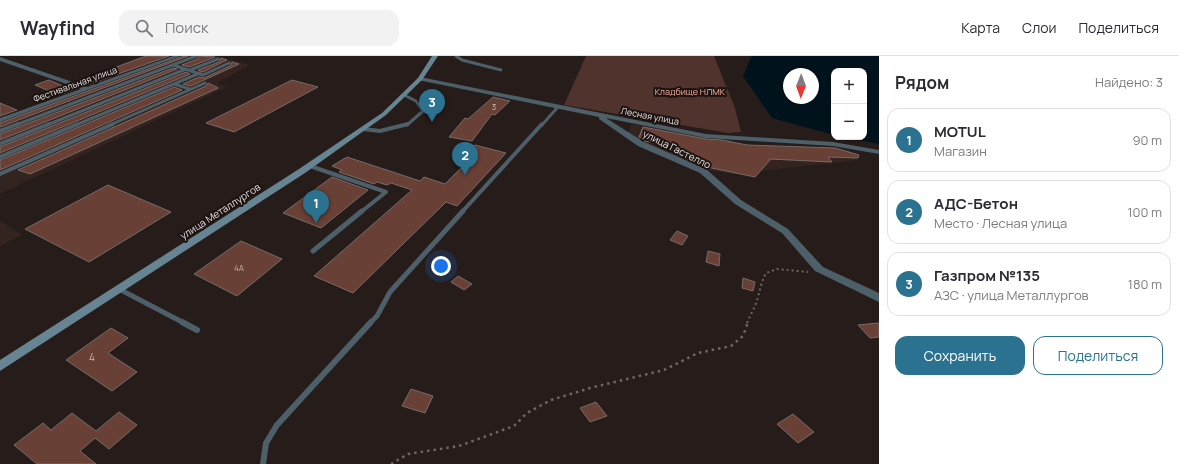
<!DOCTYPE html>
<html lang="ru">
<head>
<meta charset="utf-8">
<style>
	:root { --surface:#fff; --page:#f2f2f3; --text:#2b2b33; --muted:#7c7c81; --line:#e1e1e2; --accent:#2a728f }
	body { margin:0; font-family:Manrope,sans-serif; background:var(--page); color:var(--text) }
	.controls { position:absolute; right:12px; top:12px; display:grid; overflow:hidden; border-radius:8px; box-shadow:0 1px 3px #0004 }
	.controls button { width:36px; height:36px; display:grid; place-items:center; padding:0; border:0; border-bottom:1px solid var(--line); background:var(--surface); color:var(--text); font:20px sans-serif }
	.compass { position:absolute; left:783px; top:12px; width:36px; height:36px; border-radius:50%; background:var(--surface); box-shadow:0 1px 3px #0004; rotate:181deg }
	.you { position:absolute; left:441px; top:210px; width:14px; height:14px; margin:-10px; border:3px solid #fff; border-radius:50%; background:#1a73e8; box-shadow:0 0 0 6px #1a73e833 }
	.badge { display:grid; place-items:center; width:26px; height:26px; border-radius:50%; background:var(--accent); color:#fff; font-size:13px; font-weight:700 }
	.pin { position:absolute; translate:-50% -33px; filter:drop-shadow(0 1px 2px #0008) }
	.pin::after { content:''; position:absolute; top:21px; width:14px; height:12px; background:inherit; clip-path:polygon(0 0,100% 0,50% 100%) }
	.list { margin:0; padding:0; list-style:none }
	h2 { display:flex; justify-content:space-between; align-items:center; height:52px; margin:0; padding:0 16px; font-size:17px }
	h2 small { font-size:13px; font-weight:400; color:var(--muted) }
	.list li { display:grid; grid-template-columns:26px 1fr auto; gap:12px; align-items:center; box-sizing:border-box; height:64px; margin:0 8px 8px; padding:0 8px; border:1px solid var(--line); border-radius:12px }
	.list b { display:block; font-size:15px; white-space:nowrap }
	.list p { margin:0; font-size:13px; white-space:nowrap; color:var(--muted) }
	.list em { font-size:13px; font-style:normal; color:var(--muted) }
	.actions { display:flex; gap:8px; padding:12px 16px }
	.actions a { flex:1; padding:9px 0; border:1px solid var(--accent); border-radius:12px; text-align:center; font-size:14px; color:var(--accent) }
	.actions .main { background:var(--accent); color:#fff }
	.icon { flex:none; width:22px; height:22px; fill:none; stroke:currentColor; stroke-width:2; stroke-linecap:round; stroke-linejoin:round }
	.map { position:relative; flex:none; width:879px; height:408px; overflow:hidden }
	header { display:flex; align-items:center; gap:24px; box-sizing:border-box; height:56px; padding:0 20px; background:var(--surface); border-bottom:1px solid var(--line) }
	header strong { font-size:19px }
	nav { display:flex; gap:22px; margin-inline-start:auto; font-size:14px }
	.search { width:280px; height:36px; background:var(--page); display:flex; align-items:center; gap:10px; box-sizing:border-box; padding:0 14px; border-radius:12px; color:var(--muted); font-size:15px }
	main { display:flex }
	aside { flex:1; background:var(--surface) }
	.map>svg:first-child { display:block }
	.built { fill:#332420 }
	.green { fill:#4f332c }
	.water { fill:#00121b; fill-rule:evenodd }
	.building { fill:#684036; stroke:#776b68 }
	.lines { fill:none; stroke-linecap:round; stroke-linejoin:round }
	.path-far1 { stroke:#706765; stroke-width:2; stroke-dasharray:2 3; stroke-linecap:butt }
	.path { stroke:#706765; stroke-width:2.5; stroke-dasharray:2.5 4; stroke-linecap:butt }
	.lane-far3 { stroke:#4d5f68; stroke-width:3 }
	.lane-far2 { stroke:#4d5f68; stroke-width:4 }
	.lane-far1 { stroke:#4d5f68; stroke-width:5 }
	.lane { stroke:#4d5f68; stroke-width:6 }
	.street { fill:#4d5f68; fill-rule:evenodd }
	.secondary { fill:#668492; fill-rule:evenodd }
	.labels { text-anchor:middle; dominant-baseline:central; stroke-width:4; stroke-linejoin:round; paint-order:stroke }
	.number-label { font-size:8px; fill:#c7b8b4 }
	.far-street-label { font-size:9px; fill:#e7e0de; stroke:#1c1311 }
	.far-park-label { font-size:9px; fill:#f5ad9b; stroke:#1c1311 }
	.street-label { font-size:10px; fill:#e7e0de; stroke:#1c1311 }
	.near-number-label { font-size:10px; fill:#c7b8b4 }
</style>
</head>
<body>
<header>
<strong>Wayfind</strong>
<div class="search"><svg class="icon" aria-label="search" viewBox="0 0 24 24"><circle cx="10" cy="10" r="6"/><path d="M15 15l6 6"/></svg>Поиск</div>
<nav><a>Карта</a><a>Слои</a><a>Поделиться</a></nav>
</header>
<main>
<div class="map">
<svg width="879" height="408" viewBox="0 0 879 408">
	<rect width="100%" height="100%" fill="#261c1a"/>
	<!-- built -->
	<path class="built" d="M182,0H216L250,9L217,27L227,31L0,138V66Z
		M631,68L751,90L831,91L849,94L858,104L732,118L698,112L639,85L628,78Z
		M0,165L22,179L0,190Z"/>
	<!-- green -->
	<path class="green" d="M586,0H714L735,52L741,76L728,77L564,49Z"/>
	<!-- water -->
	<path class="water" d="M752,0H879V88L843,81H864V15H834V79L772,62L743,20ZM789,18H813V42H789Z"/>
	<!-- building -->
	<path class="building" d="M146,0H169L87,29L76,26Z
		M184,0H188L0,71V67Z
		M199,0L215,1L189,11L182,9L197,3Z
		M221,2L227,4L203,16L198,14L219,6Z
		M232,6L239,8L191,30L183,28L199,21L204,22L230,10Z
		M173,12L177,13L0,84V78Z
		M186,16L190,18L0,97V91Z
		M49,24L63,30L66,29L76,33L59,39L35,29Z
		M292,24L318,31L234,76L206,67Z
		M208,27L218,32L30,118L18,114L206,30Z
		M174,31L182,34L0,114V104Z
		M493,41L510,45L495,59L492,58L472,85L449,81L465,62L468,63Z
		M0,47L17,54L0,60Z
		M643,71L706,83L722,84L747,89L835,92L859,99L858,102L828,101L832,106L769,103L770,104L755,121L702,110L675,98L676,92L645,85L639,81Z
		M475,89L506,97L457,150L446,146L353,237L314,220L412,134L391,127L387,129L377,126L374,128L339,116L342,114L332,110L347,101L420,125L424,121L445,128L474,99L466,97Z
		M332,121L368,134L321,172L283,157Z
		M108,129L171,156L89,206L25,173Z
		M677,175L688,180L682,189L670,184Z
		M241,185L282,203L237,240L194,218Z
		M708,195L720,198L719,210L706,206Z
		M458,220L472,228L464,234L451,226Z
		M743,222L755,226L753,235L742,232Z
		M879,267V281L870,282L858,269Z
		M111,272L128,282L108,297L137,316L112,335L66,304Z
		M411,333L433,340L425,357L402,350Z
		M596,346L607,360L590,366L580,352Z
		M119,356L137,369L109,393L95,382L80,395L96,408H37L14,389L43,367L51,374L72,357L96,375Z
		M793,358L814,376L798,387L777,368Z"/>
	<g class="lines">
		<!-- path-far1 -->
		<path class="path-far1" d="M747,267C750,259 755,252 757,244C760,235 761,226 766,217L777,213L808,216"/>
		<!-- path -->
		<path class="path" d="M391,408L408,398L459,390L514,370L527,357L551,344L590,332L664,314L698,297L731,290L743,280L748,266"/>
		<!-- lane-far3 -->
		<path class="lane-far3" d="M456,0L462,4L501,14
			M173,9L203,19L229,7
			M190,14L218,3
			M174,28L190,33
			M404,39L416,45L423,55L407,69
			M16,69L196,0
			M47,69L186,13
			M76,69L200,17
			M110,69L205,27
			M542,69L557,52"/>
		<!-- lane-far2 -->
		<path class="lane-far2" d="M363,73L380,75L408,68
			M0,75L18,68
			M0,88L49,68
			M0,101L78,68
			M310,110L386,136
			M0,118L113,68
			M361,156L386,136
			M462,156L542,68"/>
		<!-- lane-far1 -->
		<path class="lane-far1" d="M313,195L362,155
			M119,233L184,267
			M370,267L377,260L390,236L463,155"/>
		<!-- lane -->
		<path class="lane" d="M182,266L197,274
			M263,408L266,387L277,369L371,266"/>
		<!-- street -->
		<path class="street" d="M173,0H181L0,66V62L81,33L0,5V1L87,31Z
			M420,21L706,78L833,86L879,94V98L833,90L706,82L606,62L644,86L706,113L741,144L788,173L823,211L879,237V246L815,215L782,177L735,148L700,117L638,90L599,63V61L418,24L417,23Z"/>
		<!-- secondary -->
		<path class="secondary" d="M432,0H438L422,24L386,59L305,117L0,315V304L299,113L382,57L418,22Z"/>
	</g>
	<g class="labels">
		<!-- number labels -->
		<g class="number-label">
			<text x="494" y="50">3</text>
			<text x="239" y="211">4А</text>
		</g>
		<!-- far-street labels -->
		<g class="far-street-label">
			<text transform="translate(75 28) rotate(-20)">Фестивальная улица</text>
			<text transform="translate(650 60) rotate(11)">Лесная улица</text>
		</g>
		<!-- far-park labels -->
		<g class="far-park-label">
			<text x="690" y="35">Кладбище НЛМК</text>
		</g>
		<!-- street labels -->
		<g class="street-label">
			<text transform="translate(677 93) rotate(26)">улица Гастелло</text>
			<text transform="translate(220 155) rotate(-33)">улица Металлургов</text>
		</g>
		<!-- near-number labels -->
		<g class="near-number-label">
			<text x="92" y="301">4</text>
		</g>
	</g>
</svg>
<div class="controls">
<button>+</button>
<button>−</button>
</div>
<svg class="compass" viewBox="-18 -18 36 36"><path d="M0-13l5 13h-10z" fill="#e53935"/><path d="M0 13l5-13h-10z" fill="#7c7c81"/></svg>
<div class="you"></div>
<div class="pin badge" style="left:316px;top:167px">1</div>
<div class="pin badge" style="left:465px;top:119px">2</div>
<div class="pin badge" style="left:432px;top:66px">3</div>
</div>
<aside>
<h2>Рядом<small>Найдено: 3</small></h2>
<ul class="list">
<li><span class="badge">1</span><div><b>MOTUL</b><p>Магазин</p></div><em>90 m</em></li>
<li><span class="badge">2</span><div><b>АДС-Бетон</b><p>Место · Лесная улица</p></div><em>100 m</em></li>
<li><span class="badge">3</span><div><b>Газпром №135</b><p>АЗС · улица Металлургов</p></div><em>180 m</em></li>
</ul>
<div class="actions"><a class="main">Сохранить</a><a>Поделиться</a></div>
</aside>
</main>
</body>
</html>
